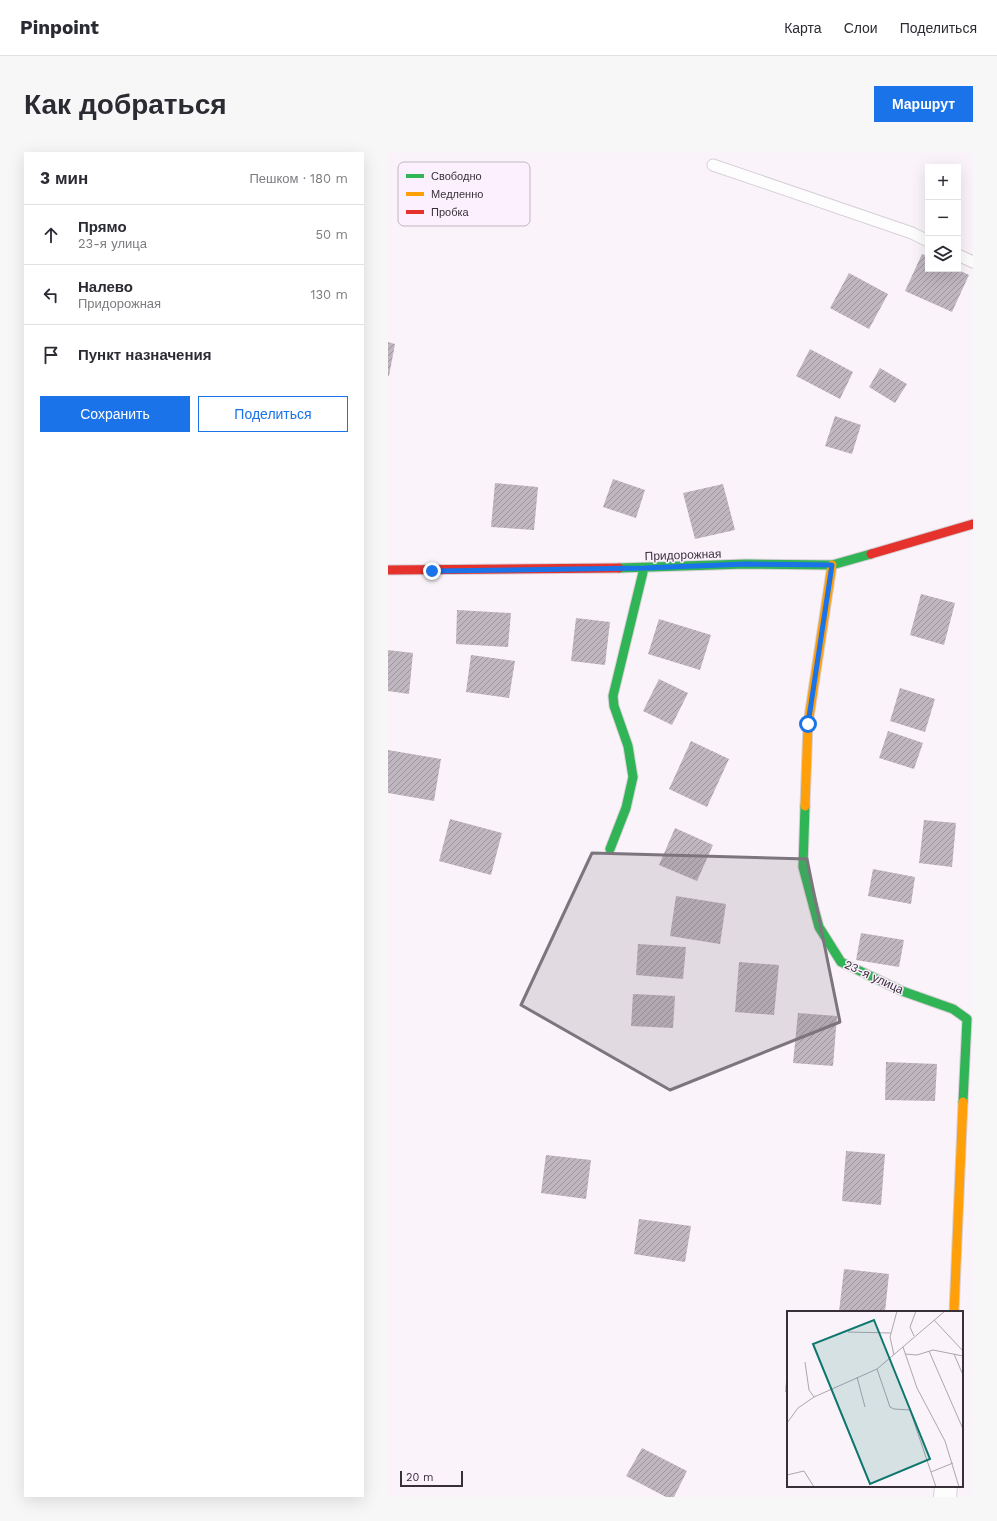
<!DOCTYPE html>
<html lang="ru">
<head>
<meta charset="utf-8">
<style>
	:root { --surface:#fff; --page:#f7f7f7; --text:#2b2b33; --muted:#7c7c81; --line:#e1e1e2; --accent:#1a73e8 }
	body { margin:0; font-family:"Work Sans",sans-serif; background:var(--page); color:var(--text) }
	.controls { position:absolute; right:12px; top:12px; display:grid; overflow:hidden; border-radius:0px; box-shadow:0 4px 16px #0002 }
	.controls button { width:36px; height:36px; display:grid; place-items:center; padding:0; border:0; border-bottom:1px solid var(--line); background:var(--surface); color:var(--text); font:20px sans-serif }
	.scale { position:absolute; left:12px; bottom:10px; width:63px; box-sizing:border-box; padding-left:4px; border:2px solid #383039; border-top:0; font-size:11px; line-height:14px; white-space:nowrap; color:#383039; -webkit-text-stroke:3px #fcf0fe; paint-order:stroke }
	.stop { position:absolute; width:12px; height:12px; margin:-9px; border:3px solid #1a73e8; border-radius:50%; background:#fff }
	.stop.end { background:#1a73e8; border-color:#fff; box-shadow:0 1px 4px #0008 }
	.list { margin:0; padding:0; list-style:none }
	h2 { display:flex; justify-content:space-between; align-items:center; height:52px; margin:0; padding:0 16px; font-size:17px }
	h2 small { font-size:13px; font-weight:400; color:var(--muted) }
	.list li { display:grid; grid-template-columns:26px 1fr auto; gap:12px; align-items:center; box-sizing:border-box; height:60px; padding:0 16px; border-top:1px solid var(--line) }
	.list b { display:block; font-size:15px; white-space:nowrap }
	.list p { margin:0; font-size:13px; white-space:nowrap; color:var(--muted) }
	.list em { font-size:13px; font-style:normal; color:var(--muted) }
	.actions { display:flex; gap:8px; padding:12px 16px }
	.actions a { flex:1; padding:9px 0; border:1px solid var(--accent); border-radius:0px; text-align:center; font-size:14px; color:var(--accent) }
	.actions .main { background:var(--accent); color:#fff }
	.icon { flex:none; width:22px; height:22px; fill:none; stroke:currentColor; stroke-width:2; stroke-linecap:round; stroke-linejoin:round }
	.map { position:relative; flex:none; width:585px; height:1345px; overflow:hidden; border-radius:0px }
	header { display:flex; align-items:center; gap:24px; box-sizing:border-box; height:56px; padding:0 20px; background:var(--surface); border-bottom:1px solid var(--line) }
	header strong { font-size:19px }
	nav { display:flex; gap:22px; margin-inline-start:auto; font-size:14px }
	.intro { display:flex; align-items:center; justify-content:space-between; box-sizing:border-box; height:96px; padding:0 24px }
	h1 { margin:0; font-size:28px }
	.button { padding:10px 18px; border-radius:0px; background:var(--accent); color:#fff; font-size:14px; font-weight:700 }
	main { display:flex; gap:24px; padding:0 24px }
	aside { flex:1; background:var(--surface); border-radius:0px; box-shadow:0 4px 16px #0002 }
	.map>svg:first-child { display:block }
	.building { fill:url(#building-hatch) }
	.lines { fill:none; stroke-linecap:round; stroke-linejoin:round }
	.lane-casing { stroke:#d7d0d7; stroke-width:13 }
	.street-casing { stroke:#d7d0d7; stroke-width:24 }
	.fast-casing { stroke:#d7d0d7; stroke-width:11 }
	.slow-casing { stroke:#d7d0d7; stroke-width:11 }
	.jam-casing { stroke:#d7d0d7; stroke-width:11 }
	.lane { stroke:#fefdfe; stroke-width:11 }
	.street { stroke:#fefdfe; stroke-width:22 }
	.fast { stroke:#30b455; stroke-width:9 }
	.slow { stroke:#ff9f0a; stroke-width:9 }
	.jam { stroke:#e5322d; stroke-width:9 }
	.route { stroke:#1a73e8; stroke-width:5 }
	.marked { fill:#7c757d; fill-opacity:0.2; stroke:#7c757d; stroke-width:3; stroke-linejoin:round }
	.labels { text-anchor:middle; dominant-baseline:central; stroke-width:3; stroke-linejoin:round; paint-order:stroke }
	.street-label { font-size:12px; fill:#383039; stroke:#fcf0fe }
	.inset-road { fill:none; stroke:#aca6ad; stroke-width:1 }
	.view { fill:#0f766e; fill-opacity:0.15; stroke:#0f766e; stroke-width:2 }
	.inset-edge { fill:none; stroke:#383039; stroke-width:2 }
	.key { fill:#fcf0fe; stroke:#c1b6c3; stroke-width:1 }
	.key-label { font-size:11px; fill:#383039 }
</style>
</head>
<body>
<header>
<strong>Pinpoint</strong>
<nav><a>Карта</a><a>Слои</a><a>Поделиться</a></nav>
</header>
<div class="intro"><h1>Как добраться</h1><a class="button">Маршрут</a></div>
<main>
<aside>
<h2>3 мин<small>Пешком · 180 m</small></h2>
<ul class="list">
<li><svg class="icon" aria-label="ahead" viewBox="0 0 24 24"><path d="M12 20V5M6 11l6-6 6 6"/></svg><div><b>Прямо</b><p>23-я улица</p></div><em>50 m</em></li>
<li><svg class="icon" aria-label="left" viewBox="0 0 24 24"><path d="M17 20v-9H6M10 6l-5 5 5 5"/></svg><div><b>Налево</b><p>Придорожная</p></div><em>130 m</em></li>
<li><svg class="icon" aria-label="arrive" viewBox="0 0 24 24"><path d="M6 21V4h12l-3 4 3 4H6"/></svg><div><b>Пункт назначения</b></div></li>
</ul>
<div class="actions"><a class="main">Сохранить</a><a>Поделиться</a></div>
</aside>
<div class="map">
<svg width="585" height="1345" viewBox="0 0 585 1345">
	<defs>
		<pattern id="building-hatch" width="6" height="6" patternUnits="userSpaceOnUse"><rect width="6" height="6" fill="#bfb6c0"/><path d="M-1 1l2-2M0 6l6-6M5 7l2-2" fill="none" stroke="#9c949d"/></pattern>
	</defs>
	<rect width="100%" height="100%" fill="#faf4fa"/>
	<!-- building -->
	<path class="building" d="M534,102L540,104V117H568L581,123L564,160L517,139Z
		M461,121L500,142L481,177L442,156Z
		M0,190L7,192L1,224H0Z
		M422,197L465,220L452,247L408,224Z
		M492,216L519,232L507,251L481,235Z
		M447,264L473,273L464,302L437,294Z
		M225,327L257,338L248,366L215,355Z
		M107,331L150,335L146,378L103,375Z
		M335,332L347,378L307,387L295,341Z
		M533,442L567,451L556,493L522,483Z
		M69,458L123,461L120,495L68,492Z
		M188,466L222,470L217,513L183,509Z
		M271,467L323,483L312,518L260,502Z
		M0,498L25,501L21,542L0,539Z
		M83,503L127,509L121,546L78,540Z
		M271,527L300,541L284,573L255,559Z
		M512,536L547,547L537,580L502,569Z
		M500,579L535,591L526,617L491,606Z
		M303,589L341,607L319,655L281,637Z
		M0,598L53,607L46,649L0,641Z
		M62,667L114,681L103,723L51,709Z
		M536,668L568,671L564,715L531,711Z
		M287,676L325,693L309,729L271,713Z
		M485,717L527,725L523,752L480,744Z
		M288,744L338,752L332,792L282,784Z
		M473,781L516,788L511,815L468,808Z
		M250,792L298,795L295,827L248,823Z
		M351,810L391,813L386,863L347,860Z
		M245,842L287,844L285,876L243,874Z
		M410,861L449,864L445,914L405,911Z
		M498,910L549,912L547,949L497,948Z
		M458,999L497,1002L493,1053L454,1049Z
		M158,1003L203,1008L198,1047L153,1041Z
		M251,1067L303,1074L297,1110L246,1102Z
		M456,1117L501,1122L497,1160H451Z
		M399,1219H400V1240H397Z
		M254,1296L299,1319L286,1345H278L238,1324Z"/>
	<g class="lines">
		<defs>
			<path id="lane" d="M325,13L524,81L540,89
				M570,103L585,110"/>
			<path id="street" d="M557,1345L558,1334"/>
			<path id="fast" d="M231,416L358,412L444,413L483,402
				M417,654L415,715L431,775L453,810L514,839L565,857L579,867L575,950
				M222,697L238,656L245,625L240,594L226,554L225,544L256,416"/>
			<path id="slow" d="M417,654L420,572L444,413
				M566,1160L575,950"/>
			<path id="jam" d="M483,402L585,372
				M0,418L231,416"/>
		</defs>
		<!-- lane casing -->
		<use href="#lane" class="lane-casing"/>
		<!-- street casing -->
		<use href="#street" class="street-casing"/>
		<!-- fast casing -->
		<use href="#fast" class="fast-casing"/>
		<!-- slow casing -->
		<use href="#slow" class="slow-casing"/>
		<!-- jam casing -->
		<use href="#jam" class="jam-casing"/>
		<!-- lane -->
		<use href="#lane" class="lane"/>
		<!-- street -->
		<use href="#street" class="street"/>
		<!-- fast -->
		<use href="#fast" class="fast"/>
		<!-- slow -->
		<use href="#slow" class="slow"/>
		<!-- jam -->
		<use href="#jam" class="jam"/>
	</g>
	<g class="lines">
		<!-- route -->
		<path class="route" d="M44,419L256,416L358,412L444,413L420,572"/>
	</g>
	<!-- marked area -->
	<path class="marked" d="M204,701L419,707L452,870L282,938L133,853Z"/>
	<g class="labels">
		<!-- street labels -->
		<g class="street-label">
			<text transform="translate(295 403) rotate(-2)">Придорожная</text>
			<text transform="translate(486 825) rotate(25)">23-я улица</text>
		</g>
	</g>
	<!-- overview -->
	<g transform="translate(399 1159)">
		<rect width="176" height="176" fill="#faf4fa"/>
		<path class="inset-road" d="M147,9L176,40M61,21L104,22M127,25L123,16L129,0M116,36L130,77L158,130L172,176M142,40L176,118M118,43L130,44L146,39L176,45M167,43L176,64M107,44L103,26L110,0M18,51L22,79L27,86M90,58L103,96L107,98L123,99L149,176M70,66L78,96M0,112L11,97L27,86L90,58L158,0M144,161L166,152M0,164L17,160L27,176"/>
		<path class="view" d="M87,9L143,148L83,173L26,33Z"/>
		<rect width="176" height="176" class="inset-edge"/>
	</g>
	<!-- legend -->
	<rect x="10" y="10" width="132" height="64" rx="6" class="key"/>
	<rect x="18" y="22" width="18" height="4" fill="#30b455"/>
	<rect x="18" y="40" width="18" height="4" fill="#ff9f0a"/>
	<rect x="18" y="58" width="18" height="4" fill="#e5322d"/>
	<g class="key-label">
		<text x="43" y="28">Свободно</text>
		<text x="43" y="46">Медленно</text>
		<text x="43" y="64">Пробка</text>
	</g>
</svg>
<div class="controls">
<button>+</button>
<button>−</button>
<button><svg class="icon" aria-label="layers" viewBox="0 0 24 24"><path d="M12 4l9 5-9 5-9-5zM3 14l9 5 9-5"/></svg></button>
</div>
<div class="scale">20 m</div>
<div class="stop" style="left:420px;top:572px"></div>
<div class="stop end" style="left:44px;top:419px"></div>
</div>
</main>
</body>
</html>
